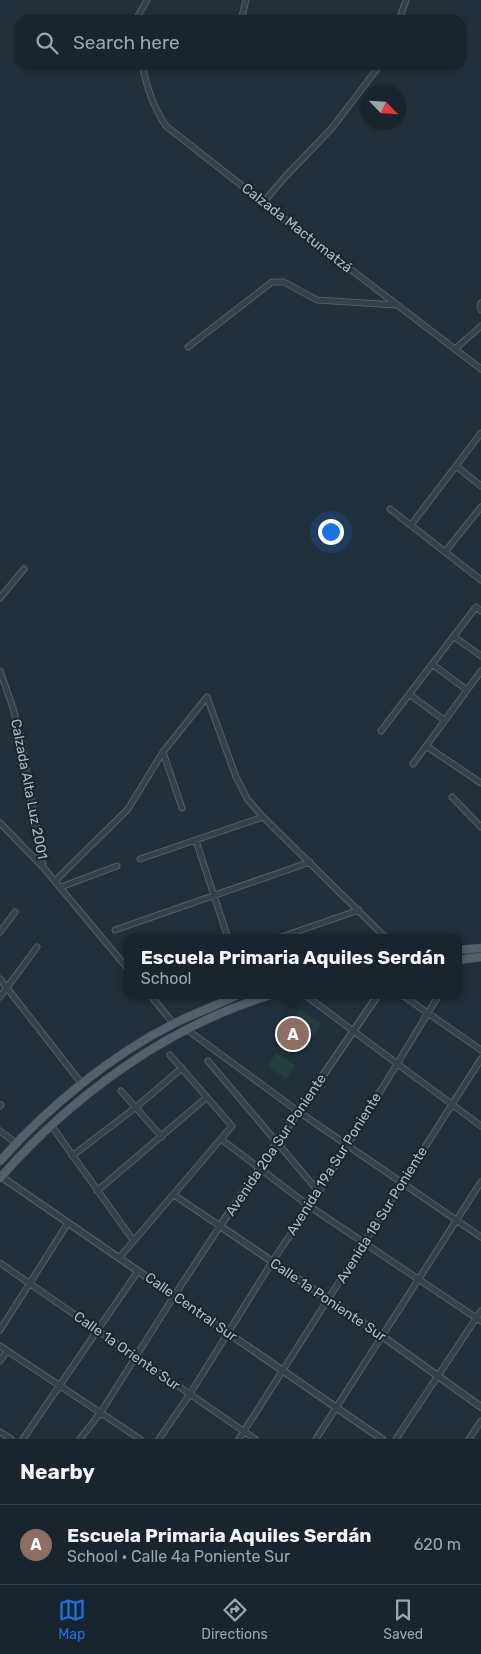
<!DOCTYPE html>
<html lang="en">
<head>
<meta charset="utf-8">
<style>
	:root { --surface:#18242e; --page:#25303a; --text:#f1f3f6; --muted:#9fa4aa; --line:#36414a; --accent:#1a73e8 }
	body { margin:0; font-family:Rubik,sans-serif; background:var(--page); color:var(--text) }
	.compass { position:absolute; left:361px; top:85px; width:45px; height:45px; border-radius:50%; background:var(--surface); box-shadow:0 1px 4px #0004; rotate:115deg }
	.you { position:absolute; left:330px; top:531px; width:18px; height:18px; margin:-12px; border:4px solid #fff; border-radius:50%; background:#1a73e8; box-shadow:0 0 0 8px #1a73e833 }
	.badge { display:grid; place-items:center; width:32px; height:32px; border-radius:50%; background:var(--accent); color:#fff; font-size:16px; font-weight:700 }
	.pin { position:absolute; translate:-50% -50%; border:2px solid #fff; box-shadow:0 1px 5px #0006 }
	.popup { position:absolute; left:124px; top:934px; width:338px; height:65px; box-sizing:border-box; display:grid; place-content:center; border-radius:10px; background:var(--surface); filter:drop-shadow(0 1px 4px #0005); font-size:16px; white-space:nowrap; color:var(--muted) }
	.popup b { font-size:19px; color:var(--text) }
	.popup::after { content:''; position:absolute; left:50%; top:100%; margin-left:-10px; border:10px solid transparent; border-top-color:var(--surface) }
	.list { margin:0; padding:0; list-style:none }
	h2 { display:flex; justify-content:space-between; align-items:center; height:65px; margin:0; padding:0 20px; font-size:21px }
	h2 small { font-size:16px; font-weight:400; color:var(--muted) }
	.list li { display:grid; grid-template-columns:32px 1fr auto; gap:15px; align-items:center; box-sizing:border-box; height:80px; padding:0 20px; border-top:1px solid var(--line) }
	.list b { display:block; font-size:19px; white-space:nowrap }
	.list p { margin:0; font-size:16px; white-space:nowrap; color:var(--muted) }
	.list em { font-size:16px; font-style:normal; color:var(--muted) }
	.icon { flex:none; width:28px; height:28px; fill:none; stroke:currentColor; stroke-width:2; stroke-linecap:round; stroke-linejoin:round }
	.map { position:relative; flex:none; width:481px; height:1439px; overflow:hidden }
	.search { position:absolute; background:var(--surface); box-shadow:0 1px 4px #0004; left:15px; right:15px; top:15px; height:55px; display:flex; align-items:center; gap:12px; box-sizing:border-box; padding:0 18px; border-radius:15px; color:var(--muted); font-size:19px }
	.sheet { height:145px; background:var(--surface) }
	nav { display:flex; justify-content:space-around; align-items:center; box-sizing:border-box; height:70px; border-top:1px solid var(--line); background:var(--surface); font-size:14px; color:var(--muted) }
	nav a { display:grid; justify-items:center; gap:2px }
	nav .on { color:var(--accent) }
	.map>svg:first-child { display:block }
	.green { fill:#223e3d }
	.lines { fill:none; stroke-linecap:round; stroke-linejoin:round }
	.minor-casing { stroke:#525f6a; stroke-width:7 }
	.tertiary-casing { stroke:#525f6a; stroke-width:8 }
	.primary-casing { stroke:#404d59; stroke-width:9 }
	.minor { stroke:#34414d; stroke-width:5 }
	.tertiary { stroke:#34414d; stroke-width:5.5 }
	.primary { stroke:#51616d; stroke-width:8 }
	.labels { text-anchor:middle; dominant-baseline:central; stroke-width:4; stroke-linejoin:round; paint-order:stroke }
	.street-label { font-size:14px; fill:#afbcc9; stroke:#192631 }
</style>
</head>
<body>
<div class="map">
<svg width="481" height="1439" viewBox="0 0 481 1439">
	<rect width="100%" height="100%" fill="#20303d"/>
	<!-- green -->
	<path class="green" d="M300,1009L321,1024L312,1037L290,1021Z
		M276,1053L295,1066L286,1079L268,1066Z"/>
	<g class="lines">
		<defs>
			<path id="minor" d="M138,20V16L147,0
				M241,20L246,0
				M399,20L406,0
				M142,65C147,87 153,107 166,126L269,207L481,369
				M263,203L284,178L332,128L380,65
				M481,303L480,306L481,310
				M188,347L272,282H284L317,300L396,305
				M455,349L481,326
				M456,466L481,486
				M390,509L481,580
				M411,525L481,433
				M445,552L481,507
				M0,598L24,569
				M453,636L481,656
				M432,664L467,690
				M0,671L13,708L20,735L43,867L128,969
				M409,694L444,720
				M207,697L236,777L248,800L263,817L386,938
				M381,731L476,607L481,611
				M426,746L481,783
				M163,752L182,808
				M413,764L481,671
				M452,797L481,827
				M0,823L43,867
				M196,841L228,938
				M140,859L263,817
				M55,881L128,809L163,752L207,697
				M61,887L117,866
				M115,930L310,862
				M0,932L15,912
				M278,938L359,910
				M0,979L82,1084
				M150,995L174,1024
				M305,995L481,1126
				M402,995L481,1050
				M0,997L37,947
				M186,1029L299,1112L481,1237
				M208,1061L319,1192
				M121,1091L162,1137
				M0,1106L1,1105
				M51,1125L133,1240
				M0,1131L16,1143
				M221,1139L309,1206L481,1321
				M72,1156L135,1108L182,1068
				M97,1191L207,1097
				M119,1258L232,1126L170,1055
				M0,1263L255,1439
				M0,1330L68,1223
				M0,1346L140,1439
				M0,1361L7,1351
				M0,1432L11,1439
				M23,1439L138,1271
				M80,1439L101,1412L174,1296L220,1226L174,1195
				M159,1439L190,1394L272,1262L319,1192L439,995
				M239,1439L481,1059
				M316,1439L481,1182
				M396,1439L481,1311
				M469,1439L481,1421"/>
			<path id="tertiary" d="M378,995L220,1226L382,1336L481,1407
				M0,1176L382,1439"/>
			<path id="primary" d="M458,950L481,948
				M458,960L481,957
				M0,1161C48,1107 111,1055 175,1023C196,1013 217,1005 238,995
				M0,1178C71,1097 167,1026 271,995"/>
		</defs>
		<!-- minor casing -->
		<use href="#minor" class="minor-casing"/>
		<!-- tertiary casing -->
		<use href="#tertiary" class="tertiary-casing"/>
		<!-- primary casing -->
		<use href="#primary" class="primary-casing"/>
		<!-- minor -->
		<use href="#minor" class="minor"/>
		<!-- tertiary -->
		<use href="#tertiary" class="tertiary"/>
		<!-- primary -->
		<use href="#primary" class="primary"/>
	</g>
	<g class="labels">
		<!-- street labels -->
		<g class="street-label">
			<text transform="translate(297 228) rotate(38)">Calzada Mactumatzá</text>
			<text transform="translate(29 789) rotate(79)">Calzada Alta Luz 2001</text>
			<text transform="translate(276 1145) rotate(-56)">Avenida 20a Sur Poniente</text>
			<text transform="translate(334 1164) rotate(-58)">Avenida 19a Sur Poniente</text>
			<text transform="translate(382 1215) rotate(-58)">Avenida 18 Sur Poniente</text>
			<text transform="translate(328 1300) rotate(34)">Calle 1a Poniente Sur</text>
			<text transform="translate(191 1307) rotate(35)">Calle Central Sur</text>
			<text transform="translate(127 1351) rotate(35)">Calle 1a Oriente Sur</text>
		</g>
	</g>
</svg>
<svg class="compass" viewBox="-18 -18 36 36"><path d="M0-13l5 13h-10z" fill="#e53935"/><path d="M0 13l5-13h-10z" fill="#9fa4aa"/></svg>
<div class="you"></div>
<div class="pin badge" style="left:293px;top:1034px;background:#8d6e63">A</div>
<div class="popup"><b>Escuela Primaria Aquiles Serdán</b>School</div>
<div class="search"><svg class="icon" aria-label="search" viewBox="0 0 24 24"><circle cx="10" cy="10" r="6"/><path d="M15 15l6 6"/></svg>Search here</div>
</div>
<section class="sheet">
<h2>Nearby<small></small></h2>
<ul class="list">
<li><span class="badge" style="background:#8d6e63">A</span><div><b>Escuela Primaria Aquiles Serdán</b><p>School · Calle 4a Poniente Sur</p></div><em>620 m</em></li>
</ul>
</section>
<nav>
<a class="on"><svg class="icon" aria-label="map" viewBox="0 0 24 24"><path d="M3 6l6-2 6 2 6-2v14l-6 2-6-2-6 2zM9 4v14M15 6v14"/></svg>Map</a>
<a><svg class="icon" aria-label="directions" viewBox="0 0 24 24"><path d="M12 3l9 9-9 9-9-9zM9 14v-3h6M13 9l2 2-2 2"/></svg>Directions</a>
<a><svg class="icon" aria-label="saved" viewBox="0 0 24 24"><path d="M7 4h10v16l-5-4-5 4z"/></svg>Saved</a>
</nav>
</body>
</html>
